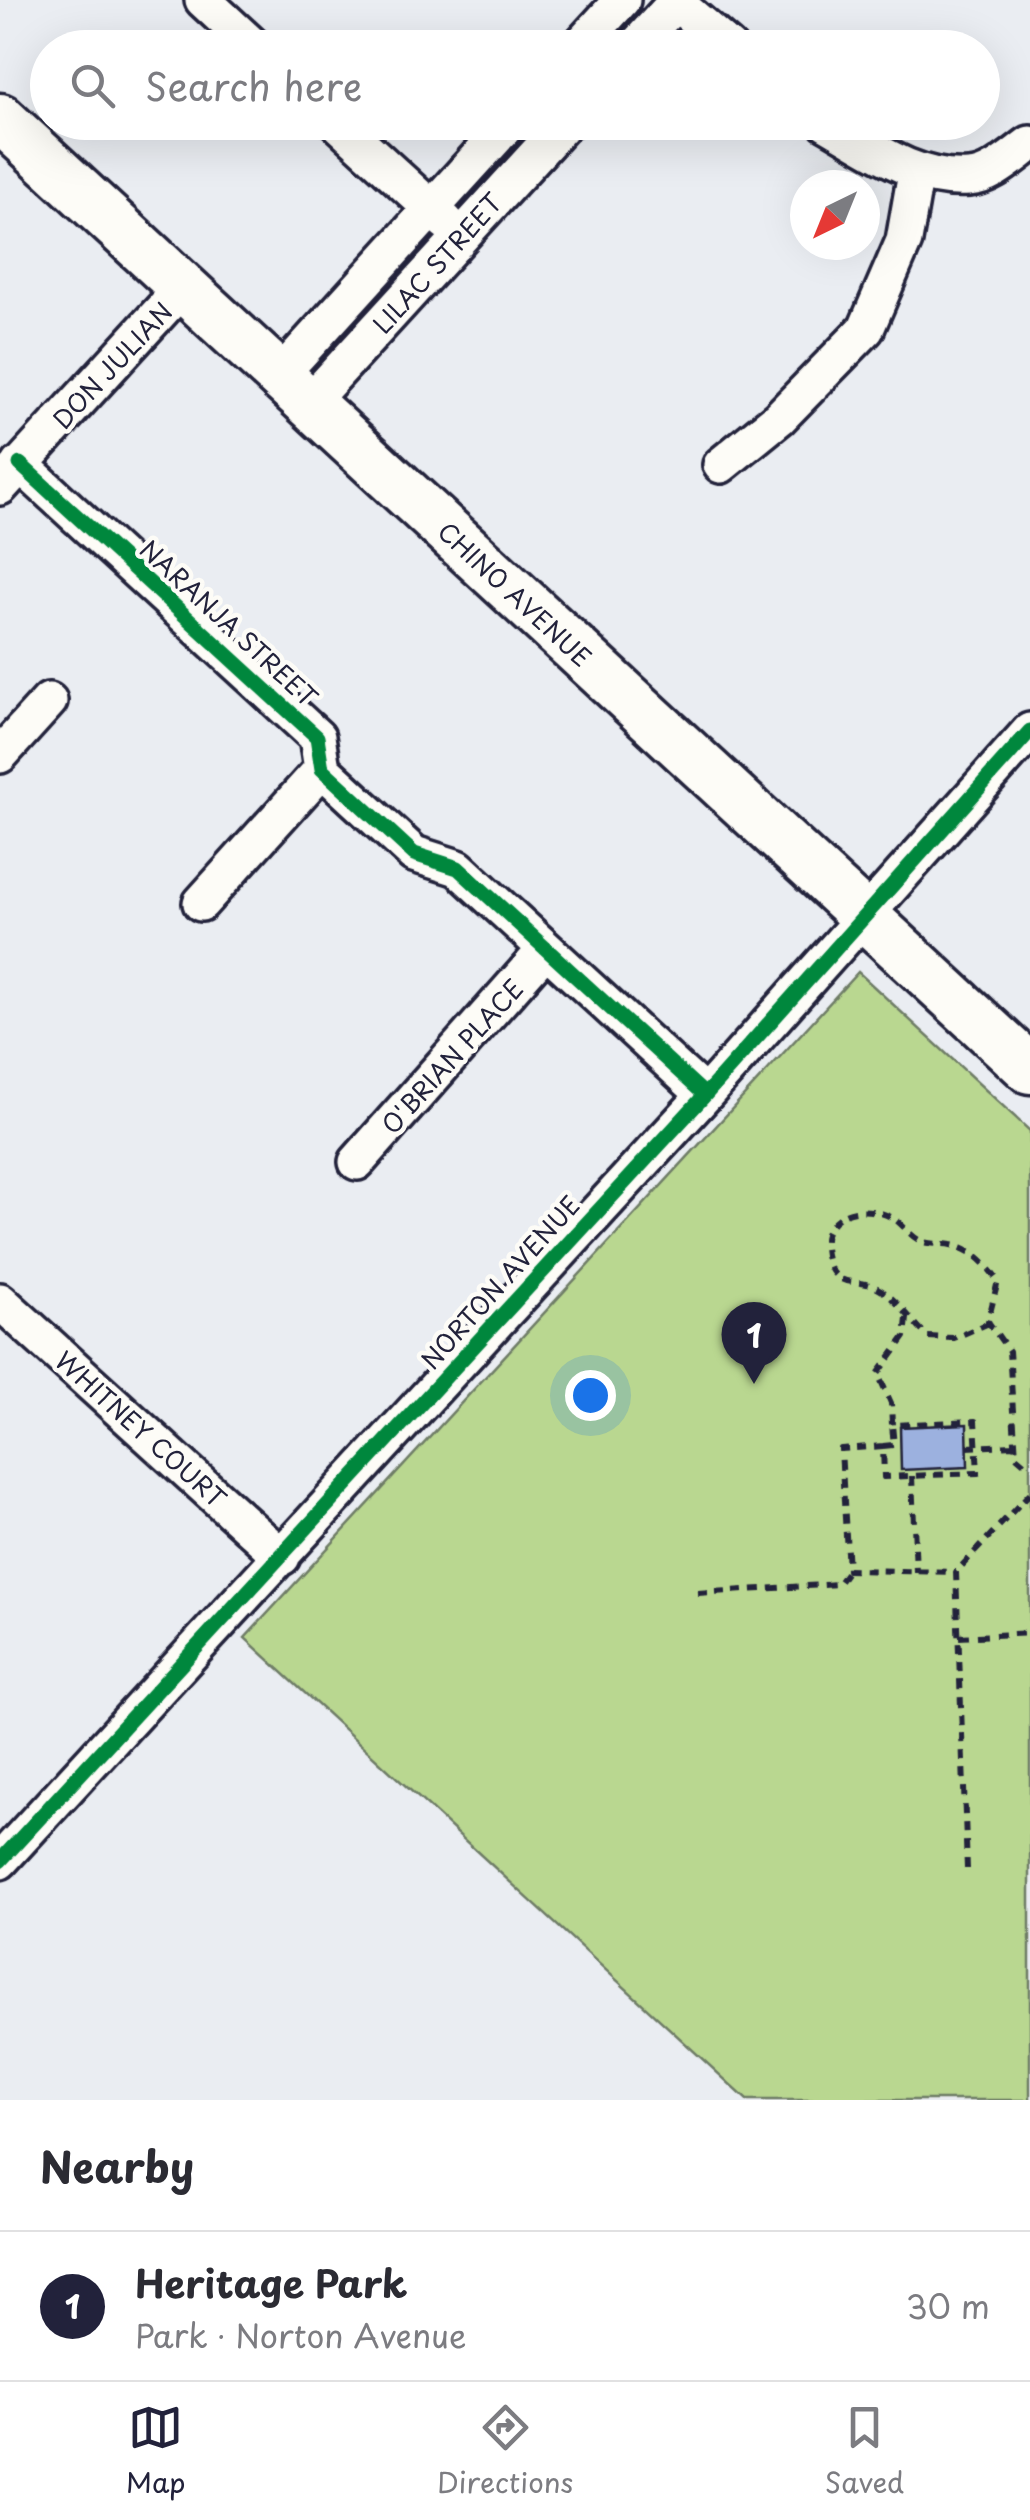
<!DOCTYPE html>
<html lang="en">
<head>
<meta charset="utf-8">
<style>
	:root { --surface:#fff; --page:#f2f2f3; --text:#2b2b33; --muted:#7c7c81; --line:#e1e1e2; --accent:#22223b }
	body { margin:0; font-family:"Playpen Sans",sans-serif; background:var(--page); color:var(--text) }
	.compass { position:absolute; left:790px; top:170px; width:90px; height:90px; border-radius:50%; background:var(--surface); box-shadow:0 10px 40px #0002; rotate:223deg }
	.you { position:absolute; left:590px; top:1395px; width:35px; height:35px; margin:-25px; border:8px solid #fff; border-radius:50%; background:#1a73e8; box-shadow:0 0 0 15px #1a73e833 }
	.badge { display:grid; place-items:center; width:65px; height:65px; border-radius:50%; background:var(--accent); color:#fff; font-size:32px; font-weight:700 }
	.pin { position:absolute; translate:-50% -82px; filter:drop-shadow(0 2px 5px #0008) }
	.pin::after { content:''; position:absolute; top:52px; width:35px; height:30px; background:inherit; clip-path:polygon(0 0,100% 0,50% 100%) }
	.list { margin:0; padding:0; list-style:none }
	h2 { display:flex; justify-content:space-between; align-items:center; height:130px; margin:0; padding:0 40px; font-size:42px }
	h2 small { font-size:32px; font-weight:400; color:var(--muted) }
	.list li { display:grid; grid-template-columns:65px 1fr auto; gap:30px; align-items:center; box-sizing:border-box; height:150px; padding:0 40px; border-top:2px solid var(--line) }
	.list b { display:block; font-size:38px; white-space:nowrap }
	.list p { margin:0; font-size:32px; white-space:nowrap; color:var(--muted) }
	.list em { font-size:32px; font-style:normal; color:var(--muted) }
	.icon { flex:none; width:55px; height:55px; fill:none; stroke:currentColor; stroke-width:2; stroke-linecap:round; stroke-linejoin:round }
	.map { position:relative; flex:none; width:1030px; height:2100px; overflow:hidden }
	.search { position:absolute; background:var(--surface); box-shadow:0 10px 40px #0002; left:30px; right:30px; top:30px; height:110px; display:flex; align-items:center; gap:25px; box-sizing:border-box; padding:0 35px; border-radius:55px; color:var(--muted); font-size:38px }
	.sheet { height:280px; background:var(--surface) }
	nav { display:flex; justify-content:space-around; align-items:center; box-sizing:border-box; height:140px; border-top:2px solid var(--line); background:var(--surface); font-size:28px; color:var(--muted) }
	nav a { display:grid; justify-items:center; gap:5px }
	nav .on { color:var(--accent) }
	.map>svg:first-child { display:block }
	.green { fill:#b9d790; stroke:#6e7c66; stroke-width:2.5 }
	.building { fill:#9cb1df; stroke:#22223b; stroke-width:2.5 }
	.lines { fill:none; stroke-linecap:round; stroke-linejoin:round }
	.minor-casing { stroke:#22223b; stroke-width:42 }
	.secondary-casing { stroke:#22223b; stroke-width:55 }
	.path { stroke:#22223b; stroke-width:6; stroke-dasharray:10 8; stroke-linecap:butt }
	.minor { stroke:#fdfcf7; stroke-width:35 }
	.secondary { stroke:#fdfcf7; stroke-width:48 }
	.cycleway-casing { stroke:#fdfcf7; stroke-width:21 }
	.cycleway { stroke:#00873e; stroke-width:15 }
	.labels { text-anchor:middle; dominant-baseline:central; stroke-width:9; stroke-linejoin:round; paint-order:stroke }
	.street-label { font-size:25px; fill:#22223b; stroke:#fdfcf7 }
</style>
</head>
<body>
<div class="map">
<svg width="1030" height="2100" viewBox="0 0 1030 2100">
	<rect width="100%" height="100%" fill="#eaedf2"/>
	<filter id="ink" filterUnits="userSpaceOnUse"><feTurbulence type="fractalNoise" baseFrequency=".01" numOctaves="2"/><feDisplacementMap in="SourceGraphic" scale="20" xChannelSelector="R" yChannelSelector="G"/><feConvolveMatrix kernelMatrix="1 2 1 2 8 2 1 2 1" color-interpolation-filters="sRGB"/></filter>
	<g filter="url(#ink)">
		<!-- green -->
		<path class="green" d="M858,972L1030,1131V2100H747L245,1638Z"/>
		<!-- building -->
		<path class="building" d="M967,1424L968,1467L901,1470L900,1427Z"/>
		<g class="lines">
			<defs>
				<path id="minor" d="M203,0L255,48
					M673,0L729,48
					M578,48L622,0
					M634,48L676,2
					M337,122L446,222
					M826,122C870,147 916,182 969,178C991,177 1013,156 1030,144
					M279,376L510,122
					M309,403L566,122
					M20,464L317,737L322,769L414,854L458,868L705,1095
					M721,465L779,418L866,329L904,241L916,172
					M0,487L183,287
					M0,755L49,701
					M201,903L322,769
					M357,1162L546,949
					M0,1301L282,1557
					M0,1861L705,1095L1030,731"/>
				<path id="secondary" d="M0,118L1030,1069"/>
			</defs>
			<!-- minor casing -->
			<use href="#minor" class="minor-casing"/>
			<!-- secondary casing -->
			<use href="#secondary" class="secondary-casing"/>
			<!-- path -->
			<path class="path" d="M907,1318L905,1337L878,1374L891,1403L892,1425L975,1421L978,1473L884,1477L883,1446L841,1449L848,1570L956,1572
				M989,1323L954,1338L928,1337C911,1321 894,1294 873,1286C859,1280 842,1286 832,1271C826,1262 823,1243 826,1234C837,1207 868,1206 891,1217C902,1222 909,1236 921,1241C929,1245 942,1243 951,1245C972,1249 986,1264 998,1281L988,1321L989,1323L1009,1351L1016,1456L1030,1468
				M883,1446L894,1445L892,1425
				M967,1447L1015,1445
				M912,1476L916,1572
				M698,1593L838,1584L848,1570
				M959,1637L1030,1633
				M967,1869L956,1572L1030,1493"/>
			<!-- minor -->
			<use href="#minor" class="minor"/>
			<!-- secondary -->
			<use href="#secondary" class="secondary"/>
			<defs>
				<path id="cycleway" d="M20,464L317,737L322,769L414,854L458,868L705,1095
					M0,1861L705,1095L1030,731"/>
			</defs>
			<!-- cycleway casing -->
			<use href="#cycleway" class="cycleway-casing"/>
			<!-- cycleway -->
			<use href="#cycleway" class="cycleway"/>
		</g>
	</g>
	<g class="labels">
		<!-- street labels -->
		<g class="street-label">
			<text transform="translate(437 263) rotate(-48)">LILAC STREET</text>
			<text transform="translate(112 365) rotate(-47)">DON JULIAN</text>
			<text transform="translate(515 594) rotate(43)">CHINO AVENUE</text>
			<text transform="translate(229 623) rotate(43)">NARANJA STREET</text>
			<text transform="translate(452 1056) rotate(-48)">O'BRIAN PLACE</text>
			<text transform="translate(500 1282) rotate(-48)">NORTON AVENUE</text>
			<text transform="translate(141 1429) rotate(42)">WHITNEY COURT</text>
		</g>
	</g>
</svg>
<svg class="compass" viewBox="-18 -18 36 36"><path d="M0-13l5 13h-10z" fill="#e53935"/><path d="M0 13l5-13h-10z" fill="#7c7c81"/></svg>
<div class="you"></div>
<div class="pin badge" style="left:754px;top:1384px">1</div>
<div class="search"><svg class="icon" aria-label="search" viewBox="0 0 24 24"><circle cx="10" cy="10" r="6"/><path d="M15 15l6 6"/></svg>Search here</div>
</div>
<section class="sheet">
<h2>Nearby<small></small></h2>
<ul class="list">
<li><span class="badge">1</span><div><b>Heritage Park</b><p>Park · Norton Avenue</p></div><em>30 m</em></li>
</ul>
</section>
<nav>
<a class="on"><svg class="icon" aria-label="map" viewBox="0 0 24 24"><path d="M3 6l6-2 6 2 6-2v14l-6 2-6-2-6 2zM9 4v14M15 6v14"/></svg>Map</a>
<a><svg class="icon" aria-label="directions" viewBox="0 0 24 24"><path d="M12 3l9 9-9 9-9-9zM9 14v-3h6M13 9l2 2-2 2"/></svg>Directions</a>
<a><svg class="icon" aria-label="saved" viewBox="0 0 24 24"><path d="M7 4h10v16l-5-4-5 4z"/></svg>Saved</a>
</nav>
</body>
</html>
